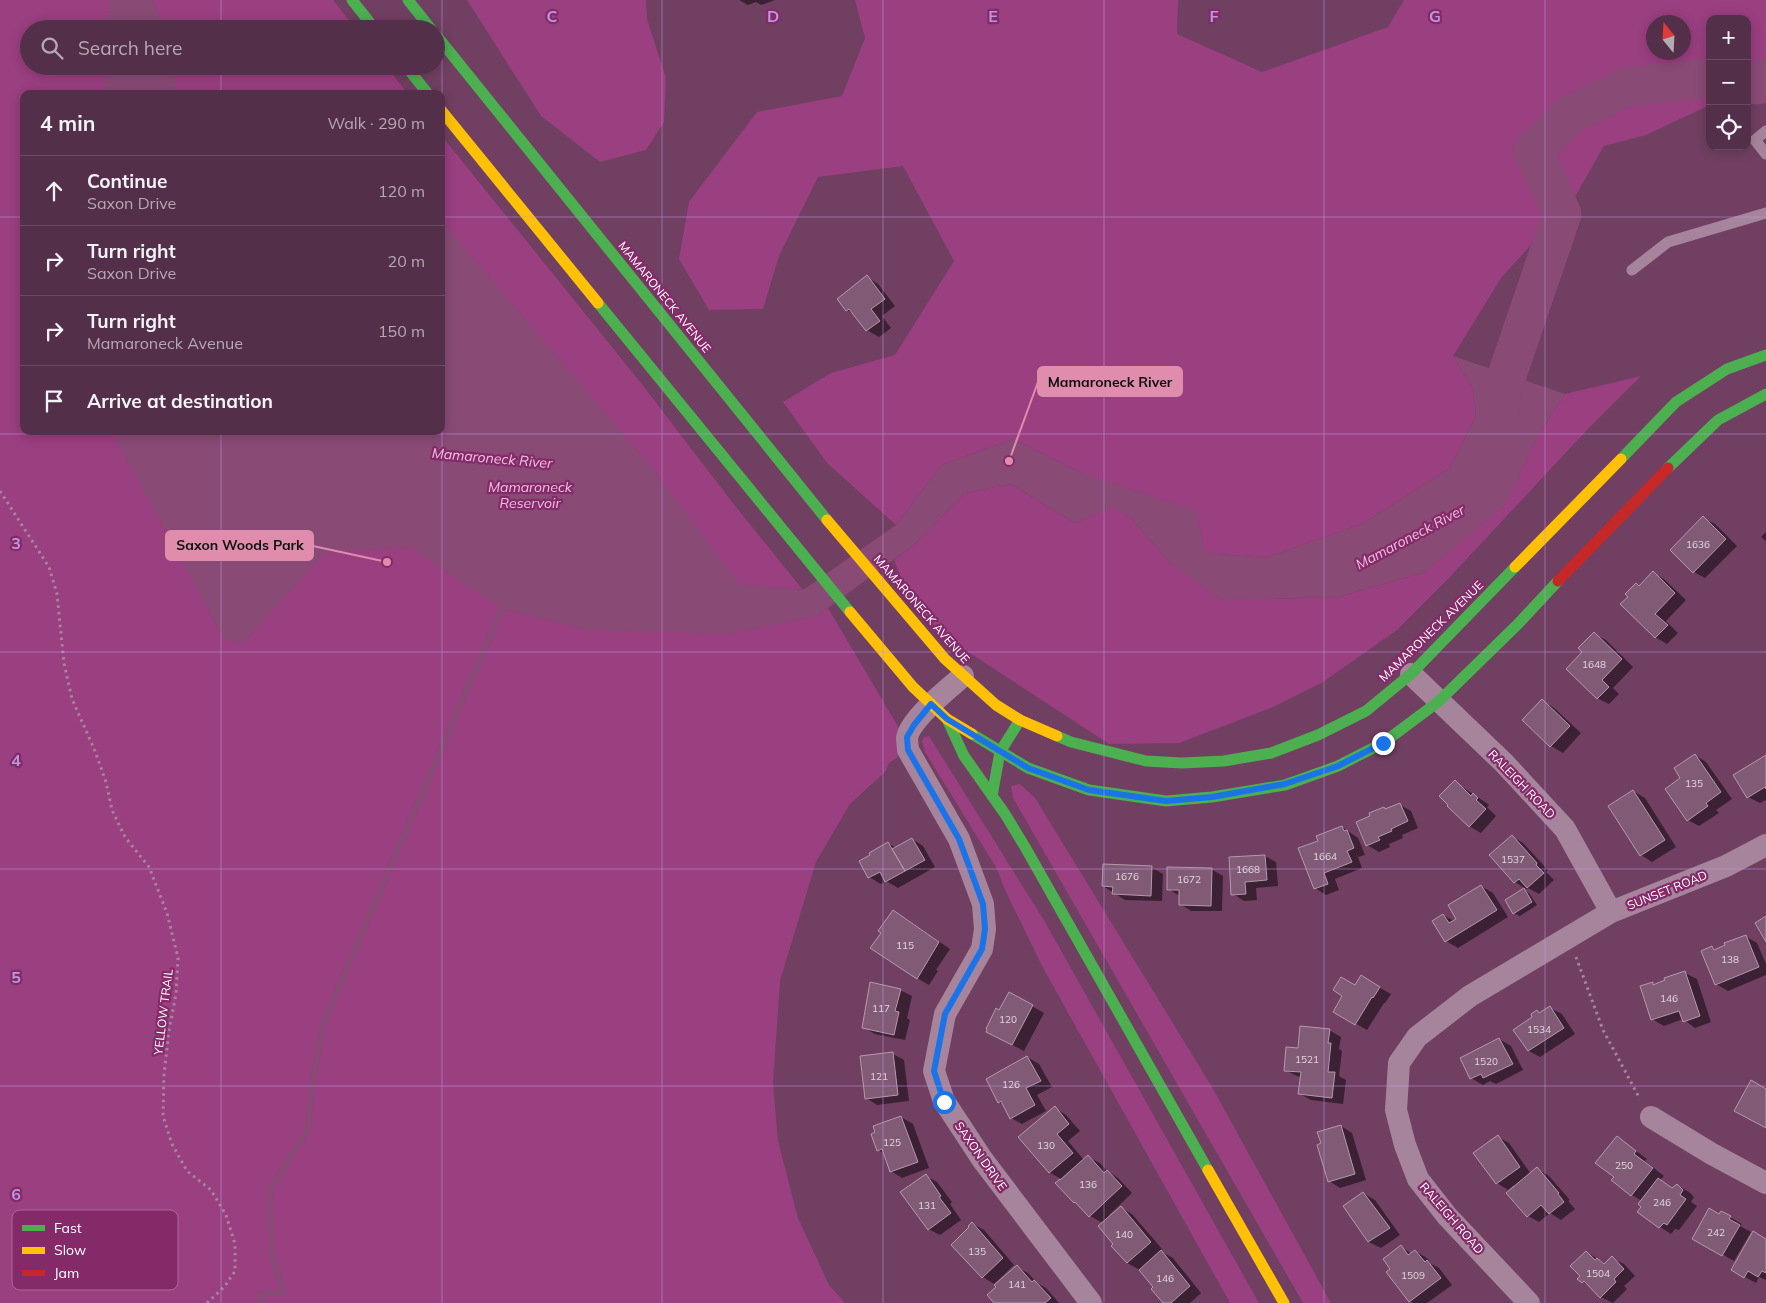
<!DOCTYPE html>
<html lang="en">
<head>
<meta charset="utf-8">
<style>
	:root { --surface:#542f49; --page:#5a3750; --text:#f1f3f6; --muted:#b5a9b4; --line:#6a4a61 }
	body { margin:0; font-family:Mulish,sans-serif; background:var(--page); color:var(--text) }
	.controls { position:absolute; right:15px; top:15px; display:grid; overflow:hidden; border-radius:10px; box-shadow:0 2px 12px #0003 }
	.controls button { width:45px; height:45px; display:grid; place-items:center; padding:0; border:0; border-bottom:1px solid var(--line); background:var(--surface); color:var(--text); font:25px sans-serif }
	.compass { position:absolute; left:1646px; top:15px; width:45px; height:45px; border-radius:50%; background:var(--surface); box-shadow:0 2px 12px #0003; rotate:342deg }
	.stop { position:absolute; width:15px; height:15px; margin:-11px; border:4px solid #1a73e8; border-radius:50%; background:#fff }
	.stop.end { background:#1a73e8; border-color:#fff; box-shadow:0 1px 5px #0008 }
	.list { margin:0; padding:0; list-style:none }
	h2 { display:flex; justify-content:space-between; align-items:center; height:65px; margin:0; padding:0 20px; font-size:21px }
	h2 small { font-size:16px; font-weight:400; color:var(--muted) }
	.list li { display:grid; grid-template-columns:32px 1fr auto; gap:15px; align-items:center; box-sizing:border-box; height:70px; padding:0 20px; border-top:1px solid var(--line) }
	.list b { display:block; font-size:19px; white-space:nowrap }
	.list p { margin:0; font-size:16px; white-space:nowrap; color:var(--muted) }
	.list em { font-size:16px; font-style:normal; color:var(--muted) }
	.icon { flex:none; width:28px; height:28px; fill:none; stroke:currentColor; stroke-width:2; stroke-linecap:round; stroke-linejoin:round }
	.map { position:relative; flex:none; width:1766px; height:1303px; overflow:hidden }
	.search { position:absolute; background:var(--surface); box-shadow:0 2px 12px #0003; left:20px; top:20px; width:425px; height:55px; display:flex; align-items:center; gap:12px; box-sizing:border-box; padding:0 18px; border-radius:28px; color:var(--muted); font-size:19px }
	.panel { position:absolute; background:var(--surface); box-shadow:0 2px 12px #0003; left:20px; top:90px; width:425px; height:345px; border-radius:10px }
	.map>svg:first-child { display:block }
	.green { fill:#9a3f80; fill-rule:evenodd }
	.water { fill:#894a76 }
	.shadow { fill:#0007 }
	.lines { fill:none; stroke-linecap:round; stroke-linejoin:round }
	.stream { stroke:#894a76; stroke-width:6 }
	.river { stroke:#894a76; stroke-width:39 }
	.building { fill:#815a75; stroke:#b499ac }
	.path { stroke:#a6859c; stroke-width:3; stroke-dasharray:2.5 4; stroke-linecap:butt }
	.lane { stroke:#a6859c; stroke-width:11 }
	.street { stroke:#a6859c; stroke-width:22 }
	.fast { stroke:#4caf50; stroke-width:11 }
	.slow { stroke:#ffc107; stroke-width:11 }
	.jam { stroke:#c62828; stroke-width:11 }
	.route { stroke:#1a73e8; stroke-width:6 }
	.grid { fill:none; stroke:#bd96df; stroke-width:1; stroke-opacity:0.55 }
	.labels { text-anchor:middle; dominant-baseline:central; stroke-width:4.5; stroke-linejoin:round; paint-order:stroke }
	.number-label { font-size:10px; fill:#e0d6dc }
	.street-label { font-size:12px; fill:#fff; stroke:#852a69 }
	.water-label { font-size:14px; font-style:italic; fill:#eec0e1; stroke:#852a69 }
	.key { fill:#852a69; stroke:#aa6a96; stroke-width:1 }
	.key-label { font-size:14px; fill:#fff }
	.grid-label { font-size:16px; text-anchor:middle; font-weight:bold; fill:#bd96df; stroke:#852a69; stroke-width:4.5; stroke-linejoin:round; paint-order:stroke }
	.leader { fill:none; stroke:#e08cad; stroke-width:2 }
	.callout-dot { fill:#e08cad; stroke:#852a69; stroke-width:2 }
	.callout { fill:#e08cad; stroke:#e08cad; stroke-width:2 }
	.callout-label { font-size:14px; text-anchor:middle; font-weight:bold; fill:#111 }
</style>
</head>
<body>
<div class="map">
<svg width="1766" height="1303" viewBox="0 0 1766 1303">
	<rect width="100%" height="100%" fill="#703f61"/>
	<!-- green -->
	<path class="green" d="M0,0H333L356,29H29V66H386L408,94H24V431H441V135L641,383L732,502L803,590L796,589L817,616L828,608L899,728L898,757L889,763L886,771L850,804L816,862L780,981L773,1083L778,1141L798,1218L829,1285L845,1303H0Z
		M467,0H646L647,19L666,78L664,122L646,150L600,162L541,116Z
		M855,0H1178L1177,34L1262,72L1388,27L1404,0H1766V79L1747,87V19H1710V105L1646,135L1604,146L1576,195L1501,278L1453,356L1473,388L1476,416L1450,468L1362,524L1265,558L1205,553L1081,473L1013,439L942,465L896,525L827,463L783,402L831,373L895,355L954,261L903,166L818,177L779,256L763,309L709,310L679,259L689,202L757,112L842,96L865,38ZM1654,22H1684V52H1654Z
		M1641,376L1586,431L1449,578L1397,630L1323,682L1273,707L1179,743L1109,744L942,635L908,595L894,560L915,544L965,493L1011,484L1075,523L1113,506L1131,518L1171,564L1276,599L1338,597L1425,572L1541,430L1565,394Z
		M929,736L1045,922L1259,1303H1230L1043,968L1005,890L997,869L925,752L922,741L924,737Z
		M1020,784L1035,798L1212,1087L1331,1303H1303L1013,798L1011,786Z"/>
	<!-- water -->
	<path class="water" d="M109,0H152L166,29H107Z
		M105,66H175L176,94H104Z
		M441,220L652,468L739,584L803,590L896,525L942,465L1013,439L1081,473L1196,511L1205,553L1265,558L1362,524L1450,468L1476,416L1473,388L1453,356L1565,394L1541,430L1505,505L1425,572L1338,597L1222,600L1171,564L1131,518L1113,507L1075,523L1011,484L965,493L915,544L817,616L729,634L589,630L502,609L409,547L325,553L243,643L224,639L116,440L115,431H441Z"/>
	<!-- shadow -->
	<path class="shadow" d="M739,0H775L761,5L756,2L748,5Z
		M867,277L878,284L895,306L882,316L891,328L879,337L867,330L855,315L847,310Z
		M1703,518L1715,524L1737,546L1705,578L1694,572Z
		M1766,532V541L1761,537Z
		M1654,573L1665,580L1686,600L1666,621L1678,633L1667,644L1655,637L1630,597L1637,584L1641,586Z
		M1594,634L1606,640L1633,667L1613,688L1619,694L1609,704L1597,698L1584,652Z
		M1542,701L1553,707L1581,733L1563,753L1551,746L1524,720Z
		M1695,755L1706,762L1732,799L1716,810L1719,813L1699,826L1688,820L1682,778Z
		M1766,756V800L1760,803L1748,797Z
		M1455,782L1485,802L1489,805L1487,807L1496,816L1481,833L1469,826Z
		M1633,791L1645,798L1676,847L1652,862L1641,855Z
		M1400,805L1411,811L1418,828L1402,835L1403,838L1389,844L1390,847L1379,852L1367,845L1372,816L1384,808L1387,810Z
		M1342,827L1358,838L1365,855L1358,857L1362,868L1335,879L1339,890L1326,895L1315,888L1320,842Z
		M1512,836L1523,843L1548,870L1546,872L1554,880L1539,894L1528,888L1525,890L1529,893L1537,905L1520,916L1514,913L1507,900L1526,889L1515,882L1491,855Z
		M912,839L923,846L935,867L898,888L886,881L881,884L869,877L860,862L888,843L896,848Z
		M1265,856L1276,862L1278,886L1256,888L1257,900L1244,901L1233,894Z
		M1151,867L1163,874L1162,901L1125,900L1103,886Z
		M1211,869L1223,876L1222,911H1191L1180,904V896L1168,889Z
		M1481,886L1493,893L1508,917L1458,948L1446,941L1443,915L1454,921Z
		M905,918L950,949L936,970L938,971L929,985L917,978Z
		M1745,936L1757,943L1766,964V975L1728,991L1716,984L1712,948L1716,950Z
		M1685,973L1697,979L1711,1022L1695,1028L1683,1019L1664,1026L1652,1019V983L1656,985Z
		M1361,977L1391,994L1385,1003H1384L1367,1030L1334,1011L1344,995L1356,987Z
		M900,990L912,996L907,1018L910,1020L905,1040L875,1034L863,1027Z
		M1009,993L1044,1013L1024,1051L999,1038V1011Z
		M1550,1008L1562,1014L1575,1034L1540,1057L1529,1051Z
		M1329,1030L1341,1037L1339,1049L1342,1051L1339,1076L1346,1080L1343,1104L1311,1100L1300,1094L1302,1077L1297,1076L1285,1070L1299,1050Z
		M1499,1039L1511,1046L1523,1070L1496,1084L1490,1081L1483,1085L1471,1078Z
		M893,1054L904,1060L909,1101L877,1105L866,1098Z
		M1027,1057L1039,1064L1052,1087L1037,1095L1046,1111L1022,1124L1011,1118L1004,1104L999,1102Z
		M1055,1108L1066,1115L1080,1131L1068,1141L1084,1160L1088,1157L1100,1163L1107,1171L1118,1178L1132,1193L1109,1215L1110,1217L1121,1208L1132,1214L1162,1249L1160,1251L1173,1258L1201,1293L1190,1303H1165L1155,1287L1140,1270L1127,1263L1103,1223L1090,1216L1081,1206L1075,1202L1057,1183L1061,1179L1049,1172Z
		M901,1117L913,1124L929,1168L902,1178L891,1171L885,1154L878,1150Z
		M1341,1126L1352,1133L1366,1180L1340,1188L1329,1181Z
		M1498,1137L1509,1143L1531,1174L1537,1169L1548,1175L1570,1200L1568,1201L1575,1209L1561,1220L1550,1213L1539,1222L1528,1216L1514,1185L1508,1190L1497,1183Z
		M1617,1137L1647,1159L1645,1161L1664,1176L1660,1180L1673,1189L1677,1185L1689,1192L1694,1197L1691,1202L1697,1206L1679,1230L1675,1229L1671,1234L1660,1227L1643,1206L1642,1201L1632,1195L1615,1177Z
		M926,1176L937,1182L952,1202L950,1204L961,1220L940,1235L928,1229Z
		M1363,1193L1375,1200L1400,1235L1381,1248L1369,1242L1345,1206Z
		M1721,1212L1742,1224L1740,1226L1751,1232L1734,1261L1694,1238Z
		M972,1223L984,1230L1014,1265L994,1284L983,1277L971,1227Z
		M1766,1240V1280L1759,1277L1756,1283L1732,1270Z
		M1401,1247L1412,1254L1415,1251L1427,1258L1431,1264L1439,1268L1452,1285L1427,1303H1413L1410,1301L1392,1269Z
		M1586,1252L1606,1264L1612,1258L1624,1264L1635,1276L1624,1286L1627,1289L1613,1303L1601,1297L1592,1287L1583,1282L1581,1276Z
		M1017,1267L1028,1273L1037,1283L1046,1288L1059,1303H996Z"/>
	<g class="lines">
		<!-- stream -->
		<path class="stream" d="M260,1303V1295L283,1292L272,1257L270,1190L308,1129L312,1088L323,1024L505,601"/>
		<!-- river -->
		<path class="river" d="M1747,84L1758,85L1766,78
			M1496,426L1505,381L1562,214L1533,150L1570,115L1627,87L1702,79L1710,80"/>
	</g>
	<!-- building -->
	<path class="building" d="M867,275L885,299L871,309L880,321L866,331L849,309L846,311L837,299Z
		M1703,516L1726,539L1693,573L1670,550Z
		M1653,571L1675,593L1655,614L1668,625L1655,638L1620,604L1628,597L1625,594L1636,583L1639,586Z
		M1594,632L1622,659L1602,680L1609,687L1597,699L1566,669L1582,652L1578,648Z
		M1542,699L1570,726L1550,747L1522,720Z
		M1695,754L1721,792L1706,803L1708,806L1687,821L1665,789L1680,778L1674,768Z
		M1766,755V789L1765,787L1747,798L1733,775Z
		M1455,780L1471,796L1473,793L1478,798L1476,800L1486,809L1469,827L1447,806L1448,805L1439,796Z
		M1633,790L1665,840L1640,856L1608,806Z
		M1400,803L1408,821L1391,829L1392,831L1378,837L1380,840L1366,846L1356,822L1370,816L1369,813L1384,807L1385,809Z
		M1342,826L1344,831L1347,830L1354,848L1347,851L1352,862L1324,873L1328,884L1314,889L1298,848L1318,841L1316,836Z
		M1512,835L1537,863L1536,865L1544,873L1527,888L1519,879L1514,883L1489,855Z
		M912,838L925,860L905,871L892,849Z
		M888,842L905,871L885,882L880,872L868,878L859,861L870,855L869,853Z
		M1265,855L1267,880L1245,882L1246,894L1231,895L1229,857Z
		M1103,864L1152,866L1151,896L1112,894L1113,887L1102,886Z
		M1167,867L1212,868L1211,906L1179,905V890H1167Z
		M1481,885L1497,910L1445,942L1432,921L1443,914L1449,923L1456,919L1448,905Z
		M1524,888L1532,902L1513,914L1505,900Z
		M893,910L939,942L917,979L870,948L881,933L878,931Z
		M1766,916V942L1755,923Z
		M1746,935L1759,967L1715,985L1701,951L1712,946L1714,950L1725,945L1724,943Z
		M1685,971L1700,1016L1683,1022L1679,1011L1651,1020L1640,986L1653,982V985L1665,980L1664,978Z
		M1361,975L1380,987L1373,998L1372,997L1355,1025L1333,1012L1342,996L1333,990L1341,977L1355,985Z
		M870,982L901,989L895,1011L899,1012L894,1035L862,1028Z
		M1009,992L1033,1005L1012,1045L986,1032L987,1030L986,1029L996,1008L999,1010Z
		M1550,1006L1564,1028L1528,1051L1513,1030L1532,1017L1531,1014L1537,1010L1539,1013Z
		M1300,1026L1330,1029L1328,1043H1331L1328,1072H1335L1332,1098L1298,1094L1301,1072L1284,1071L1286,1047L1298,1048Z
		M1499,1038L1513,1064L1483,1078L1481,1074L1470,1079L1460,1058Z
		M893,1052L898,1095L865,1099L860,1056Z
		M1027,1056L1041,1081L1026,1088L1035,1105L1010,1119L1001,1101L998,1103L986,1079Z
		M1751,1080L1766,1089V1128L1734,1111Z
		M1055,1106L1069,1124L1057,1134L1073,1153L1049,1173L1018,1137Z
		M901,1116L918,1162L890,1172L882,1149L877,1151L871,1134L875,1132L873,1126Z
		M1341,1125L1355,1174L1328,1182L1317,1145L1321,1143L1317,1132Z
		M1498,1135L1520,1167L1496,1184L1473,1153Z
		M1617,1136L1636,1151L1634,1154L1653,1168L1631,1196L1611,1180L1614,1177L1595,1163Z
		M1088,1155L1104,1173L1107,1170L1122,1186L1089,1217L1075,1202L1074,1203L1055,1183L1060,1179V1180Z
		M1537,1167L1559,1193L1558,1194L1564,1202L1549,1214L1541,1205L1527,1217L1506,1193Z
		M926,1174L941,1196L939,1197L951,1213L928,1230L900,1192Z
		M1658,1178L1672,1188L1677,1184L1683,1190L1680,1195L1686,1199L1667,1225L1664,1223L1659,1228L1637,1212L1641,1207L1638,1204Z
		M1363,1192L1390,1228L1368,1242L1343,1206Z
		M1121,1206L1151,1242L1127,1263L1111,1246L1113,1244L1098,1226Z
		M1709,1208L1719,1214L1721,1211L1731,1216L1729,1219L1740,1225L1722,1256L1692,1239Z
		M972,1222L1003,1258L982,1278L951,1245L969,1227L968,1226Z
		M1753,1231L1766,1239V1273L1762,1271L1758,1277L1748,1271L1744,1278L1731,1270Z
		M1401,1245L1408,1255L1415,1250L1425,1262L1427,1260L1441,1278L1409,1302L1386,1272L1390,1269L1383,1259Z
		M1161,1250L1190,1286L1171,1303H1163L1151,1289L1153,1287L1139,1270Z
		M1586,1251L1595,1260L1597,1258L1604,1264L1612,1256L1624,1269L1614,1279L1616,1282L1600,1298L1584,1281L1582,1283L1577,1279L1580,1276L1570,1266Z
		M1017,1265L1032,1282L1034,1280L1051,1298L1045,1303H994L987,1295L996,1287L994,1285Z"/>
	<g class="lines">
		<!-- path -->
		<path class="path" d="M0,491L49,567L57,594L64,663L72,699L95,751L106,782L112,810L125,837L149,867L167,913L178,958L176,994L169,1030L164,1075L163,1116L172,1144L187,1171L211,1190L226,1215L235,1244V1271L225,1286L207,1303
			M1576,957L1603,1030L1640,1099"/>
		<!-- lane -->
		<path class="lane" d="M1766,131L1755,140L1766,154
			M1632,270L1668,242L1766,213"/>
		<!-- street -->
		<path class="street" d="M1411,674L1504,763L1565,829L1611,912
			M963,676C948,689 910,719 907,738C907,742 908,746 908,750L959,839L983,904L985,929L982,949L945,1014L934,1071L944,1101L982,1159L1091,1303
			M1651,1117L1712,1154L1766,1183
			M1529,1303L1447,1216L1418,1179L1405,1145L1396,1110L1399,1063L1417,1037L1470,996L1611,912L1726,866L1766,845"/>
		<!-- fast -->
		<path class="fast" d="M352,0L375,29
			M408,0L431,29
			M436,35L827,520
			M406,66L428,94
			M598,303L850,612
			M1621,459L1676,402L1727,369L1766,355
			M1668,468L1718,420L1766,394
			M947,719L964,756L1005,814L1025,847L1208,1170
			M972,734L1028,768L1089,790L1166,801L1212,797L1285,785L1338,766L1383,743L1438,702L1518,624L1558,581
			M1057,736L1071,742L1146,761L1182,763L1224,761L1271,753L1318,735L1366,711L1411,674L1515,567
			M992,796L1000,752L1020,720"/>
		<!-- slow -->
		<path class="slow" d="M441,110L598,303
			M827,520L945,659L996,705L1020,720L1057,736
			M1515,567L1621,459
			M850,612L913,687L947,719L972,734
			M1208,1170L1284,1303"/>
		<!-- jam -->
		<path class="jam" d="M1558,581L1668,468"/>
	</g>
	<g class="lines">
		<!-- route -->
		<path class="route" d="M944,1102L934,1071L945,1014L982,949L985,929L983,904L959,839L908,750L907,737L914,725L931,704L947,719L1028,768L1089,790L1166,801L1212,797L1285,784L1338,766L1383,743"/>
	</g>
	<!-- grid -->
	<path class="grid" d="M221,0V29M442,0V1303M662,0V1303M883,0V1303M1104,0V1303M1324,0V1303M1545,0V1303M221,66V94M0,217H24M441,217H1766M221,431V1303M0,434H1766M0,652H1766M0,869H1766M0,1086H1766"/>
	<g class="labels">
		<!-- number labels -->
		<g class="number-label">
			<text x="1698" y="544">1636</text>
			<text x="1594" y="664">1648</text>
			<text x="1694" y="783">135</text>
			<text x="1325" y="856">1664</text>
			<text x="1513" y="859">1537</text>
			<text x="1248" y="869">1668</text>
			<text x="1127" y="876">1676</text>
			<text x="1189" y="879">1672</text>
			<text x="905" y="945">115</text>
			<text x="1730" y="959">138</text>
			<text x="1669" y="998">146</text>
			<text x="881" y="1008">117</text>
			<text x="1008" y="1019">120</text>
			<text x="1539" y="1029">1534</text>
			<text x="1307" y="1059">1521</text>
			<text x="1486" y="1061">1520</text>
			<text x="879" y="1076">121</text>
			<text x="1011" y="1084">126</text>
			<text x="892" y="1142">125</text>
			<text x="1046" y="1145">130</text>
			<text x="1624" y="1165">250</text>
			<text x="1088" y="1184">136</text>
			<text x="1662" y="1202">246</text>
			<text x="927" y="1205">131</text>
			<text x="1716" y="1232">242</text>
			<text x="1124" y="1234">140</text>
			<text x="977" y="1251">135</text>
			<text x="1598" y="1273">1504</text>
			<text x="1413" y="1275">1509</text>
			<text x="1165" y="1278">146</text>
			<text x="1017" y="1284">141</text>
		</g>
		<!-- street labels -->
		<g class="street-label">
			<text transform="translate(665 297) rotate(51)">MAMARONECK AVENUE</text>
			<text transform="translate(922 609) rotate(49)">MAMARONECK AVENUE</text>
			<text transform="translate(1431 631) rotate(-44)">MAMARONECK AVENUE</text>
			<text transform="translate(1522 784) rotate(46)">RALEIGH ROAD</text>
			<text transform="translate(1667 890) rotate(-22)">SUNSET ROAD</text>
			<text transform="translate(163 1012) rotate(-83)">YELLOW TRAIL</text>
			<text transform="translate(981 1156) rotate(55)">SAXON DRIVE</text>
			<text transform="translate(1452 1218) rotate(49)">RALEIGH ROAD</text>
		</g>
		<!-- water labels -->
		<g class="water-label">
			<text transform="translate(492 458) rotate(5)">Mamaroneck River</text>
			<text x="530" y="487">Mamaroneck<tspan x="530" dy="16">Reservoir</tspan></text>
			<text transform="translate(1410 537) rotate(-28)">Mamaroneck River</text>
		</g>
	</g>
	<!-- legend -->
	<rect x="12" y="1210" width="166" height="80" rx="8" class="key"/>
	<rect x="22" y="1225" width="23" height="6" fill="#4caf50"/>
	<rect x="22" y="1247" width="23" height="7" fill="#ffc107"/>
	<rect x="22" y="1270" width="23" height="6" fill="#c62828"/>
	<g class="key-label">
		<text x="54" y="1233">Fast</text>
		<text x="54" y="1255">Slow</text>
		<text x="54" y="1278">Jam</text>
	</g>
	<g class="grid-label">
		<text x="552" y="22">C</text>
		<text x="773" y="22">D</text>
		<text x="993" y="22">E</text>
		<text x="1214" y="22">F</text>
		<text x="1435" y="22">G</text>
		<text x="16" y="549">3</text>
		<text x="16" y="766">4</text>
		<text x="16" y="983">5</text>
		<text x="16" y="1200">6</text>
	</g>
	<!-- callouts -->
	<path class="leader" d="M1009 461L1038 382M387 562L313 546"/>
	<g class="callout-dot">
		<circle cx="1009" cy="461" r="5"/>
		<circle cx="387" cy="562" r="5"/>
	</g>
	<g class="callout">
		<rect x="1038" y="367" width="144" height="29" rx="5"/>
		<rect x="166" y="531" width="147" height="29" rx="5"/>
	</g>
	<g class="callout-label">
		<text x="1110" y="387">Mamaroneck River</text>
		<text x="240" y="550">Saxon Woods Park</text>
	</g>
</svg>
<div class="controls">
<button>+</button>
<button>−</button>
<button><svg class="icon" aria-label="locate" viewBox="0 0 24 24"><circle cx="12" cy="12" r="6"/><path d="M12 2v4M12 18v4M2 12h4M18 12h4"/></svg></button>
</div>
<svg class="compass" viewBox="-18 -18 36 36"><path d="M0-13l5 13h-10z" fill="#e53935"/><path d="M0 13l5-13h-10z" fill="#b5a9b4"/></svg>
<div class="stop" style="left:944px;top:1102px"></div>
<div class="stop end" style="left:1383px;top:743px"></div>
<div class="search"><svg class="icon" aria-label="search" viewBox="0 0 24 24"><circle cx="10" cy="10" r="6"/><path d="M15 15l6 6"/></svg>Search here</div>
<section class="panel">
<h2>4 min<small>Walk · 290 m</small></h2>
<ul class="list">
<li><svg class="icon" aria-label="ahead" viewBox="0 0 24 24"><path d="M12 20V5M6 11l6-6 6 6"/></svg><div><b>Continue</b><p>Saxon Drive</p></div><em>120 m</em></li>
<li><svg class="icon" aria-label="right" viewBox="0 0 24 24"><path d="M7 20v-9h11M14 6l5 5-5 5"/></svg><div><b>Turn right</b><p>Saxon Drive</p></div><em>20 m</em></li>
<li><svg class="icon" aria-label="right" viewBox="0 0 24 24"><path d="M7 20v-9h11M14 6l5 5-5 5"/></svg><div><b>Turn right</b><p>Mamaroneck Avenue</p></div><em>150 m</em></li>
<li><svg class="icon" aria-label="arrive" viewBox="0 0 24 24"><path d="M6 21V4h12l-3 4 3 4H6"/></svg><div><b>Arrive at destination</b></div></li>
</ul>
</section>
</div>
</body>
</html>
